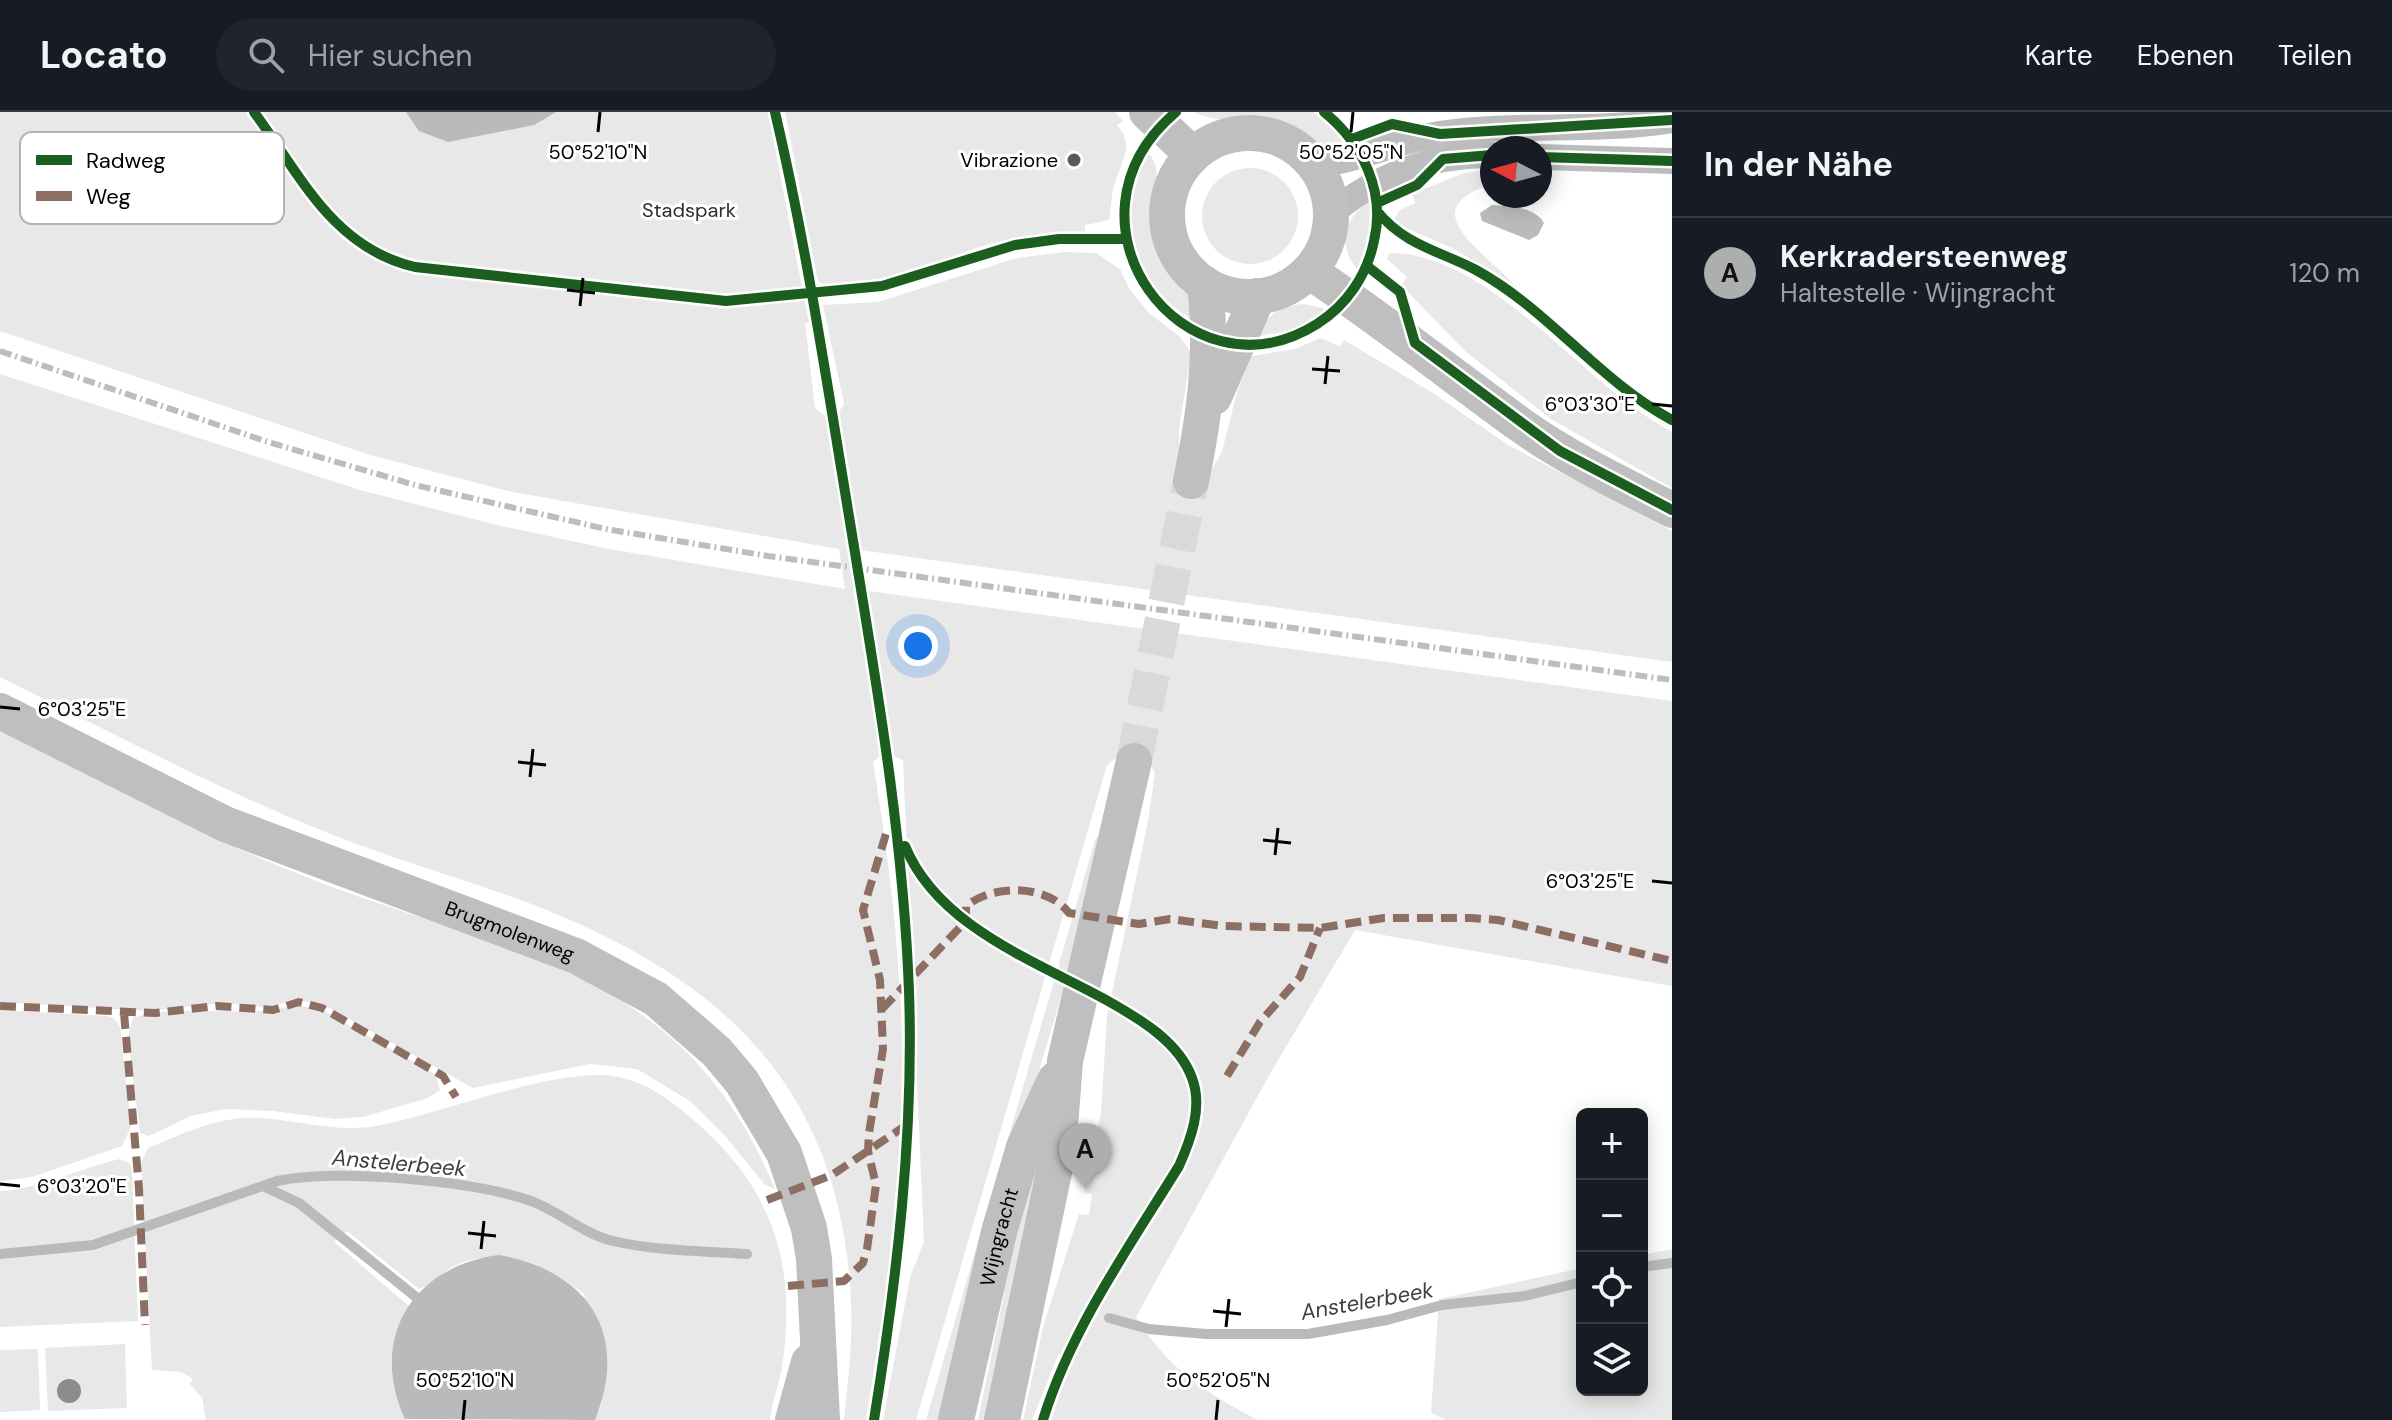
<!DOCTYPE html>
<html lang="de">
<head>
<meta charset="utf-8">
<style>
	:root { --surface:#171b24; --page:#20242c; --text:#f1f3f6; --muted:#9ea1a6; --line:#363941; --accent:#adaeaf }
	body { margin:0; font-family:"DM Sans",sans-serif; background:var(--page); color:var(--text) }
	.controls { position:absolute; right:24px; bottom:24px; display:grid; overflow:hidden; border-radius:12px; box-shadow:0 4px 20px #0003 }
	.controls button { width:72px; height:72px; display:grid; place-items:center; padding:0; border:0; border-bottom:2px solid var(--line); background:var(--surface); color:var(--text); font:40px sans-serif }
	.compass { position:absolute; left:1480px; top:24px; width:72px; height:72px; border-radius:50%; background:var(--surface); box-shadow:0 4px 20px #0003; rotate:276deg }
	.you { position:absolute; left:918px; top:534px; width:28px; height:28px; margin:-20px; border:6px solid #fff; border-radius:50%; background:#1a73e8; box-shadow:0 0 0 12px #1a73e833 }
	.badge { display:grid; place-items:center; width:52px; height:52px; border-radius:50%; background:var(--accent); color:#111; font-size:26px; font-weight:700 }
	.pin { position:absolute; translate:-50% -66px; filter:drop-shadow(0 2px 4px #0008) }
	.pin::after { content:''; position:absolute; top:42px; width:28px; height:24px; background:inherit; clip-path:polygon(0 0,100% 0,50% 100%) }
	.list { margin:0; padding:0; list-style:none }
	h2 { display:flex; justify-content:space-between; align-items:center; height:104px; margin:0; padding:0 32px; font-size:34px }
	h2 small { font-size:26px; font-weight:400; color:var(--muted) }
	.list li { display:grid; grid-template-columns:52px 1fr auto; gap:24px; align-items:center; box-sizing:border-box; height:112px; padding:0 32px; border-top:2px solid var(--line) }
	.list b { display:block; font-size:30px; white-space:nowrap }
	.list p { margin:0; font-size:26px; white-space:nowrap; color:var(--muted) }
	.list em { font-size:26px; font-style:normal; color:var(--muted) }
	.icon { flex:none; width:44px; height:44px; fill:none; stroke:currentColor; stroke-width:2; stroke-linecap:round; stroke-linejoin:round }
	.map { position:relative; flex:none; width:1672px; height:1308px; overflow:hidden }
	header { display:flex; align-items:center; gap:48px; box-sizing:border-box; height:112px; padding:0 40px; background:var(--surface); border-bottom:2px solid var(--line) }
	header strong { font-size:38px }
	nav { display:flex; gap:44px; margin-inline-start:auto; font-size:28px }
	.search { width:560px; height:72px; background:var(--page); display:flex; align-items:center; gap:20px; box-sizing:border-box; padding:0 28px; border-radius:44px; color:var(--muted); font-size:30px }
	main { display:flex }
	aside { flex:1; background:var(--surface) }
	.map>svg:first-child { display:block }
	.green { fill:#e8e8e8 }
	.water { fill:#bababa }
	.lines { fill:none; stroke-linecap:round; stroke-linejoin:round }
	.stream { stroke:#bababa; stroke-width:10 }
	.secondary-tunnel { stroke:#d9d9d9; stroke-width:36; stroke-dasharray:36 18; stroke-linecap:butt }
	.street { stroke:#bdbdbd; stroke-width:26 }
	.secondary { stroke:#bfbfbf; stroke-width:36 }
	.rail { stroke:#bdbdbd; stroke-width:6; stroke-dasharray:12 4 2 4; stroke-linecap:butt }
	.quiet { stroke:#8d6e63; stroke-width:8; stroke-dasharray:16 8; stroke-linecap:butt }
	.cycleway-casing { stroke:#fff; stroke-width:15 }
	.cycleway { stroke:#1b5e20; stroke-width:10 }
	.tree { fill:#8c8c8c }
	.ticks { fill:none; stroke:#000; stroke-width:3 }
	.poi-dot { fill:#595959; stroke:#fff; stroke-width:3 }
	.labels { text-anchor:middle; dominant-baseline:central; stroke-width:6; stroke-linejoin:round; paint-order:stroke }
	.poi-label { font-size:20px; fill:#000; stroke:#fff; text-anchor:end }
	.park-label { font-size:20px; fill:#2d2d2d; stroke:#fff }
	.street-label { font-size:20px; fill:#000; stroke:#fff }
	.water-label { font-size:22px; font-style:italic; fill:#3e3e3e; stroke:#fff }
	.key { fill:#fff; stroke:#b2b2b2; stroke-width:2 }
	.key-label { font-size:22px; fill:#000 }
	.ticks-label { font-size:20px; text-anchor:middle; fill:#000; stroke:#fff; stroke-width:6; stroke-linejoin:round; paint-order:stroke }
</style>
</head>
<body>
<header>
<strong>Locato</strong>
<div class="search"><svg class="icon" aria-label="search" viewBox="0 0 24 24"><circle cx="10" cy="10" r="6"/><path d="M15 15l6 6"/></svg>Hier suchen</div>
<nav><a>Karte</a><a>Ebenen</a><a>Teilen</a></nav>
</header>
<main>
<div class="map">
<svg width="1672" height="1308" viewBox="0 0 1672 1308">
	<rect width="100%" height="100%" fill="#fff"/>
	<!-- green -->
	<path class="green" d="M0,0H768L809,211H805L815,296L826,305L837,303L844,292L823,193L878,190L1017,146L1064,140L1096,141L1120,157L1130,178L1149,201L1180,225L1191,241L1179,317V351L1208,364L1222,340L1237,280L1251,244L1295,237L1320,226L1340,234L1344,228L1433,281L1508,333L1672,419V550L860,438L868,479L1672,589V874L1355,818L1270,962L1136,1205C1169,1258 1205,1280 1258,1308H1051L1064,1267L1090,1215L1082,1205L1062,1242L1058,1243L1032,1308H1023L1043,1215L1079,1102L1089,1103L1092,1082L1084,1080L1101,1001L1107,905L1148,709L1155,661L1147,647L1124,640L1107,653L916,1308H883L910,1165L924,1130L903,648L884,640L873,650C888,740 899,830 902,922C906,1050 887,1182 866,1308H844C848,1269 853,1229 851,1189C841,976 724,867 534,793C468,768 399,749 333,723C219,678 110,620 0,565V262L360,378L497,413L609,437L845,477L839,437L512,380L370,343L0,219Z
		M785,0H1115L1123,9L1117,13L1124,23L1127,37L1113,76L1109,108L1085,113V121C1052,124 1018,125 986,133C950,143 849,191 818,169Z
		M1194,0H1313L1331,13L1351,36C1316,39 1306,19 1275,10C1248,3 1220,14 1194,0Z
		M1147,40C1166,55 1151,95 1154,117C1157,146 1175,159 1188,182C1193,191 1196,202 1200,211C1133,180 1110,104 1147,40Z
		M1492,56V72C1411,98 1484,138 1515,174L1452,136L1399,113L1394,107L1400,98L1415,91L1412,82L1461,62Z
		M1202 104a48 48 0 1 1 96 0a48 48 0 1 1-96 0Z
		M1371,89L1369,134L1358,158C1336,134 1344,104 1371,89Z
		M1396,141C1497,148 1582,272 1672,320V376L1551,307L1465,239L1401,173L1407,165L1387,147L1389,142Z
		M1304,192L1323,196L1324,200L1293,218L1254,225C1268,204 1277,194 1304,192Z
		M0,618C101,668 201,724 306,765C505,843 683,853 775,1077L765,1073L726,1025L690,989L637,957L590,952L473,976L324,893L293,887L270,896L222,891L148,899L0,890Z
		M1096,725L1101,726L1072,848L973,1180L945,1308H926Z
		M296,893L323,898L436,963L440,978L428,986L363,1005L335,1007L273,999L225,997L191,1004L149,1024L140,1021L128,924L133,906C185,890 245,908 296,893Z
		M0,898L107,904L114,906L120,915L131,1015L122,1034L32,1065L0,1069Z
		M602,963C641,965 669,986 698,1012C772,1077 796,1151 783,1248C781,1269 772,1288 770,1308H595L602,1290L584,1182C547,1153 502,1134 456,1153C443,1159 432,1173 419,1177L347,1119L334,1130L409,1194C385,1231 388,1270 406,1308H206L202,1286L190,1272L193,1267L181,1260L152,1258L141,1051L148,1036C180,1023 212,1007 247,1006C292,1005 336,1023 381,1013C448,999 534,963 602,963Z
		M1045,1010L993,1308H978L1003,1187L1012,1108Z
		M120,1047L130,1051L132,1058L138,1209L0,1215V1079C41,1077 80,1056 120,1047Z
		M1672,1137V1308H1446L1431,1301L1439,1187L1582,1156V1278H1642V1143Z
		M125,1232L127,1296L48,1299L45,1236Z
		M38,1237L40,1298L0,1300V1238Z"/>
	<!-- water -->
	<path class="water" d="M406,0H556L534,13L448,30L419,19Z
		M1492,93C1510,94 1535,95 1544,111L1538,123L1529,128L1482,109L1480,101Z
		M499,1143C588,1159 630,1221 595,1308L405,1307C368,1227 412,1154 499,1143Z"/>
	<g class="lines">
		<!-- stream -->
		<path class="stream" d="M263,1074L299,1091L416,1185
			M0,1142L93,1133L277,1069C338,1057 471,1068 531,1089C559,1099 583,1122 613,1129C656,1139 703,1139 747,1142
			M1642,1155L1672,1151
			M1109,1206L1149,1217L1206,1222H1308L1387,1208L1442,1193L1525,1184L1582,1170"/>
		<!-- secondary-tunnel -->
		<path class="secondary-tunnel" d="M1134,649L1191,369"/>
		<!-- street -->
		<path class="street" d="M1540,45L1672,49
			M1314,53C1358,49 1396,29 1439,22C1516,10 1595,21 1672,8
			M1331,102C1375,64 1433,42 1492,43"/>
		<!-- secondary -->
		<g class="secondary">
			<path d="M1147,0L1192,42"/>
			<circle cx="1249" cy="103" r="82"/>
			<path d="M1309,159C1383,208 1451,263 1522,314C1569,347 1621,372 1672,398"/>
			<path d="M1214,285L1258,184"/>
			<path d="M1191,369C1205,301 1213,241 1205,172"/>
			<path id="s1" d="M0,599L225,712L576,844L656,887L717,940L742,970L784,1041L809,1116L814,1147L822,1308"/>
			<path d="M793,1308L809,1250"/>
			<path id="s2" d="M956,1308L999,1120L1024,1035L1055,968"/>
			<path d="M1002,1308L1058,1041L1065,949L1134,649"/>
		</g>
		<!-- rail -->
		<path class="rail" d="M0,239L268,330L415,373L606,417L768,444L1672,568"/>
		<!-- quiet -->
		<path class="quiet" d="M0,894L155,901L216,894L273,898L299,890L322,896L443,964L456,985
			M882,897L966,809V794C993,772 1047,772 1069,801L1139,812L1170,807L1223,814L1320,816L1384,806H1471L1498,808L1672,849
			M124,901L139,1077L145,1213
			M1227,964L1260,910L1300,865L1320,816
			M767,1088L832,1063L908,1012
			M788,1174L844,1169L863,1151L867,1137L876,1073L868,1039L869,1021L883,937L880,868L863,798L886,722L895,712"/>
		<defs>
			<path id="cycleway" d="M254,0C301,64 333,136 415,155L726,189L882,174L1015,133L1059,127H1126
				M775,0C806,132 826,265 848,398C874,558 903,717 909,879C914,1022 897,1166 874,1308
				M1176,0C1047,109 1185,295 1317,212C1347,193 1367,163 1374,129C1386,79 1362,31 1324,0
				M1352,27L1392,12L1440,22L1672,8
				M1540,45L1672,49
				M1377,91L1417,73L1443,47L1492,43
				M1377,99C1404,133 1440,139 1476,158C1549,198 1598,268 1672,308
				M1367,154L1400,180L1415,231L1560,339L1672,398
				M905,734C938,815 1036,849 1108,889C1140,907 1179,930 1192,966C1203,995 1191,1027 1179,1054C1129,1135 1071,1217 1043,1308"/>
		</defs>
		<!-- cycleway casing -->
		<use href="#cycleway" class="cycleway-casing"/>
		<!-- cycleway -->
		<use href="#cycleway" class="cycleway"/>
	</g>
	<!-- trees -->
	<circle class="tree" cx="69" cy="1279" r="12"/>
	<!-- ticks -->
	<path class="ticks" d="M598,20L600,0M1351,20L1353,0M567,178L595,181M580,194L583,166M1312,257L1340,259M1325,272L1328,244M1652,292L1672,294M0,595L20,597M518,650L546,653M530,665L533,637M1263,728L1291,731M1275,743L1278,716M1652,769L1672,771M0,1072L20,1074M468,1121L496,1124M481,1137L484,1109M1213,1199L1241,1202M1226,1215L1229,1187M463,1308L465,1288M1216,1308L1218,1288"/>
	<!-- markers -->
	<circle class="poi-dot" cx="1074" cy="48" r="8"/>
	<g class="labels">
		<!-- poi labels -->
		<g class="poi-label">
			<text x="1058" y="48">Vibrazione</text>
		</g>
		<!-- park labels -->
		<g class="park-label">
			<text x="689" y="98">Stadspark</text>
		</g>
		<!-- street labels -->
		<g class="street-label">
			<text stroke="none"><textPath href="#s1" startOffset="556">Brugmolenweg</textPath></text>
			<text stroke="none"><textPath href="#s2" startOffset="188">Wijngracht</textPath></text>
		</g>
		<!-- water labels -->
		<g class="water-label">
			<text transform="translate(399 1051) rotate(5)">Anstelerbeek</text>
			<text transform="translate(1367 1189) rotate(-10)">Anstelerbeek</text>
		</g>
	</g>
	<!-- legend -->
	<rect x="20" y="20" width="264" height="92" rx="12" class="key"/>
	<rect x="36" y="43" width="36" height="10" fill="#1b5e20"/>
	<rect x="36" y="79" width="36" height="10" fill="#8d6e63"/>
	<g class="key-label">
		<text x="86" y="56">Radweg</text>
		<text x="86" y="92">Weg</text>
	</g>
	<g class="ticks-label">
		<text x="598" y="47">50°52'10"N</text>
		<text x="1351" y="47">50°52'05"N</text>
		<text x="1590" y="299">6°03'30"E</text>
		<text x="82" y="604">6°03'25"E</text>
		<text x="1590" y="776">6°03'25"E</text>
		<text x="82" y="1081">6°03'20"E</text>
		<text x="465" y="1275">50°52'10"N</text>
		<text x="1218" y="1275">50°52'05"N</text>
	</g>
</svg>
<div class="controls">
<button>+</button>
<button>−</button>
<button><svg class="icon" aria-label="locate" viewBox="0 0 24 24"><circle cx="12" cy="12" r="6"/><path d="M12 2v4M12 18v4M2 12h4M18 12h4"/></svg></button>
<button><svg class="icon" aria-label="layers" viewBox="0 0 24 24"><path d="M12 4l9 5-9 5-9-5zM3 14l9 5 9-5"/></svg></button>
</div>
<svg class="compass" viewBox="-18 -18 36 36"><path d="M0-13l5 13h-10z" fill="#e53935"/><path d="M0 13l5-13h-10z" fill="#9ea1a6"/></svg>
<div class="you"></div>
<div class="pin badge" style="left:1085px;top:1077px">A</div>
</div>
<aside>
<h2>In der Nähe<small></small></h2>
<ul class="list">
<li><span class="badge">A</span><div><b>Kerkradersteenweg</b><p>Haltestelle · Wijngracht</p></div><em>120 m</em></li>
</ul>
</aside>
</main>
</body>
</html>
